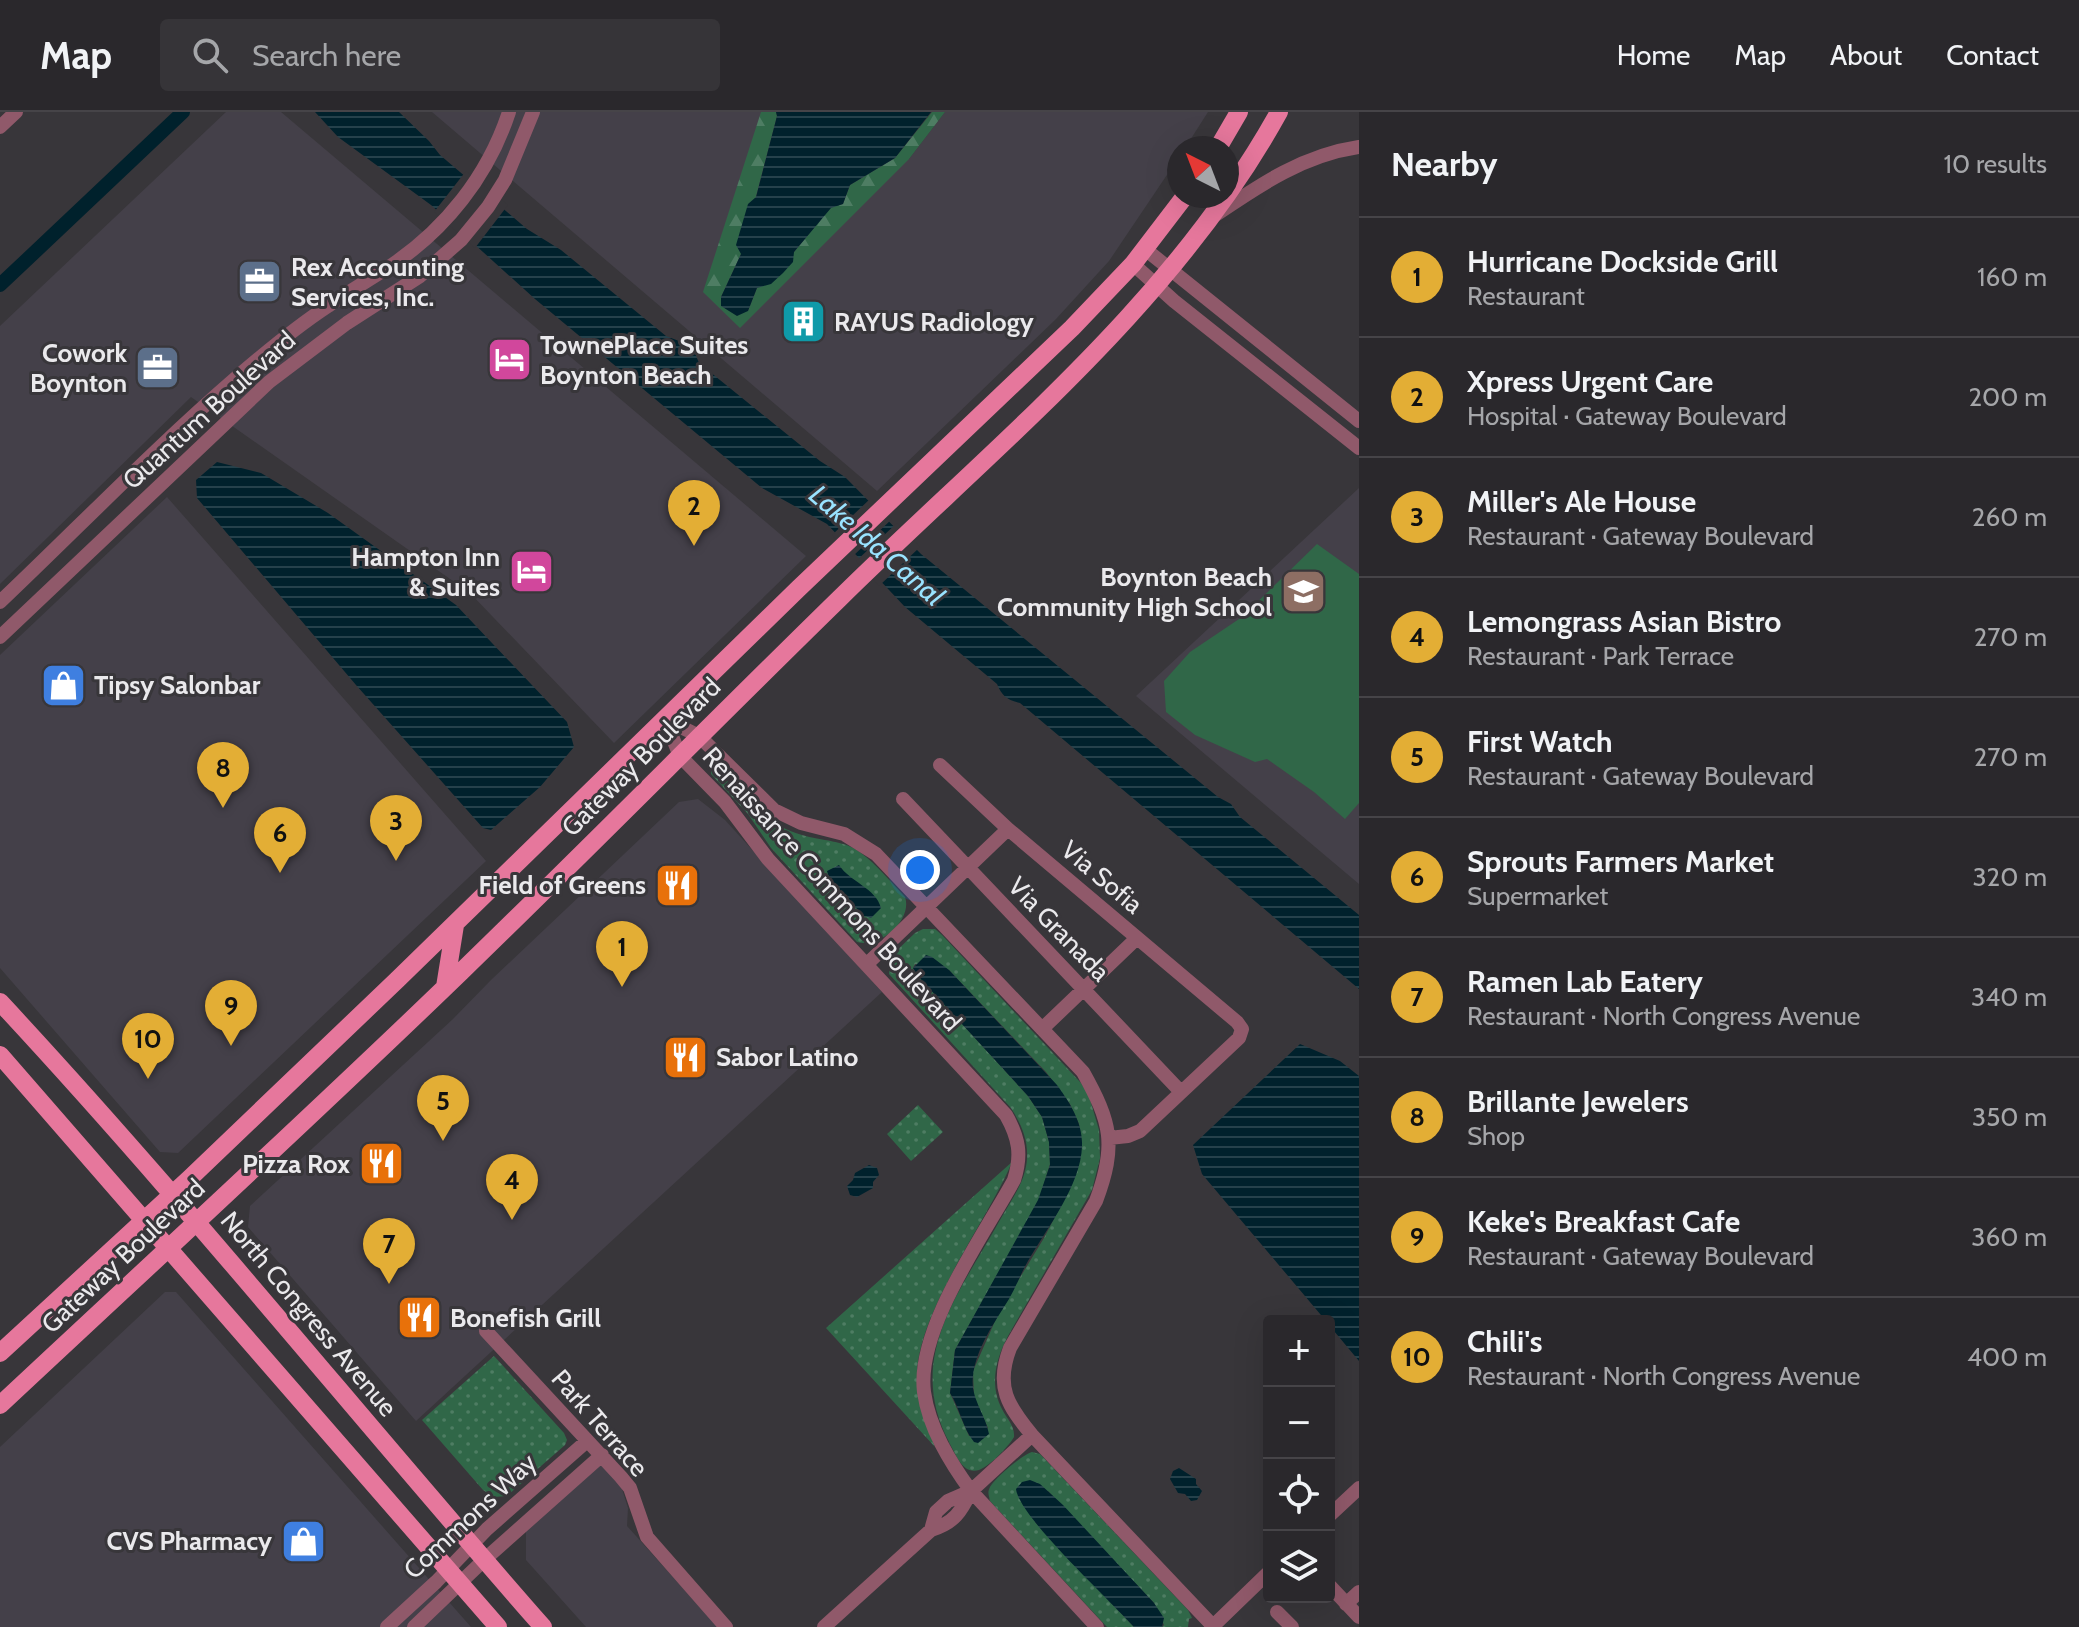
<!DOCTYPE html>
<html lang="en">
<head>
<meta charset="utf-8">
<style>
	:root { --surface:#2a282c; --page:#363438; --text:#f1f3f6; --muted:#a5a6a9; --line:#464448; --accent:#e3ae35 }
	body { margin:0; font-family:Cabin,sans-serif; background:var(--page); color:var(--text) }
	.controls { position:absolute; right:24px; bottom:24px; display:grid; overflow:hidden; border-radius:8px; box-shadow:0 8px 32px #0002 }
	.controls button { width:72px; height:72px; display:grid; place-items:center; padding:0; border:0; border-bottom:2px solid var(--line); background:var(--surface); color:var(--text); font:40px sans-serif }
	.compass { position:absolute; left:1167px; top:24px; width:72px; height:72px; border-radius:50%; background:var(--surface); box-shadow:0 8px 32px #0002; rotate:318deg }
	.you { position:absolute; left:920px; top:758px; width:28px; height:28px; margin:-20px; border:6px solid #fff; border-radius:50%; background:#1a73e8; box-shadow:0 0 0 12px #1a73e833 }
	.badge { display:grid; place-items:center; width:52px; height:52px; border-radius:50%; background:var(--accent); color:#111; font-size:26px; font-weight:700 }
	.pin { position:absolute; translate:-50% -66px; filter:drop-shadow(0 2px 4px #0008) }
	.pin::after { content:''; position:absolute; top:42px; width:28px; height:24px; background:inherit; clip-path:polygon(0 0,100% 0,50% 100%) }
	.list { margin:0; padding:0; list-style:none }
	h2 { display:flex; justify-content:space-between; align-items:center; height:104px; margin:0; padding:0 32px; font-size:34px }
	h2 small { font-size:26px; font-weight:400; color:var(--muted) }
	.list li { display:grid; grid-template-columns:52px 1fr auto; gap:24px; align-items:center; box-sizing:border-box; height:120px; padding:0 32px; border-top:2px solid var(--line) }
	.list b { display:block; font-size:30px; white-space:nowrap }
	.list p { margin:0; font-size:26px; white-space:nowrap; color:var(--muted) }
	.list em { font-size:26px; font-style:normal; color:var(--muted) }
	.icon { flex:none; width:44px; height:44px; fill:none; stroke:currentColor; stroke-width:2; stroke-linecap:round; stroke-linejoin:round }
	.map { position:relative; flex:none; width:1359px; height:1515px; overflow:hidden }
	header { display:flex; align-items:center; gap:48px; box-sizing:border-box; height:112px; padding:0 40px; background:var(--surface); border-bottom:2px solid var(--line) }
	header strong { font-size:38px }
	nav { display:flex; gap:44px; margin-inline-start:auto; font-size:28px }
	.search { width:560px; height:72px; background:var(--page); display:flex; align-items:center; gap:20px; box-sizing:border-box; padding:0 28px; border-radius:8px; color:var(--muted); font-size:30px }
	main { display:flex }
	aside { flex:1; background:var(--surface) }
	.map>svg:first-child { display:block }
	.built { fill:#444049 }
	.green { fill:url(#green-dots); fill-rule:evenodd }
	.forest { fill:url(#forest-firs) }
	.pitch { fill:#306748 }
	.water { fill:url(#water-rules) }
	.pier { fill:#38363a }
	.lines { fill:none; stroke-linecap:round; stroke-linejoin:round }
	.canal { stroke:#00212c; stroke-width:14 }
	.minor { stroke:#90596a; stroke-width:14 }
	.major { stroke:#e6779c; stroke-width:18 }
	.labels { text-anchor:middle; dominant-baseline:central; stroke-width:6; stroke-linejoin:round; paint-order:stroke }
	.poi-label { font-size:26px; font-weight:bold; fill:#eae9ec; stroke:#38363a; text-anchor:start }
	.street-label { font-size:26px; fill:#eae9ec; stroke:#38363a }
	.water-label { font-size:28px; font-style:italic; fill:#99e3ff; stroke:#38363a }
</style>
</head>
<body>
<header>
<strong>Map</strong>
<div class="search"><svg class="icon" aria-label="search" viewBox="0 0 24 24"><circle cx="10" cy="10" r="6"/><path d="M15 15l6 6"/></svg>Search here</div>
<nav><a>Home</a><a>Map</a><a>About</a><a>Contact</a></nav>
</header>
<main>
<div class="map">
<svg width="1359" height="1515" viewBox="0 0 1359 1515">
	<defs>
		<pattern id="green-dots" width="8" height="8" patternUnits="userSpaceOnUse" patternTransform="scale(2)"><rect width="8" height="8" fill="#306748"/><path d="M2 2h.1M6 6h.1" fill="none" stroke="#4e7d63" stroke-width="1.8" stroke-linecap="round"/></pattern>
		<pattern id="forest-firs" width="22" height="20" patternUnits="userSpaceOnUse" patternTransform="scale(2)"><rect width="22" height="20" fill="#306748"/><path d="M5 1l3.5 6h-7zM16 11l3.5 6h-7z" fill="#4e7d63"/></pattern>
		<pattern id="water-rules" width="6" height="5" patternUnits="userSpaceOnUse" patternTransform="scale(2)"><rect width="6" height="5" fill="#00212c"/><path d="M0 2.5h6" fill="none" stroke="#25414b"/></pattern>
	</defs>
	<rect width="100%" height="100%" fill="#38363a"/>
	<!-- built -->
	<path class="built" d="M226,0H281L806,444L614,631L470,481L191,285L0,472V214Z
		M432,0H761V4L909,47L945,0H1208L1185,36H1179V45L1109,149L1056,207L877,379Z
		M1359,376V772L1136,584Z
		M167,385L486,749L178,1041L160,1040L0,856V543Z
		M698,687L725,708L882,880L416,1309L248,1115L250,1094L453,907L491,868L679,690Z
		M165,1180H176L471,1515H0V1335Z
		M600,1351L621,1374L628,1396L627,1414L718,1515H586L526,1448V1418Z"/>
	<!-- green -->
	<path class="green" d="M711,656H715C740,682 765,713 802,723C821,729 845,728 861,741C877,753 891,770 905,785C913,808 879,837 857,830L771,736L748,702L711,662ZM841,756C855,776 869,771 878,798L872,804H864L830,769L828,765Z
		M923,817H935L942,823L1081,971L1089,984L1099,1018L1100,1046L1092,1078L1008,1224C996,1247 989,1272 1002,1297C1007,1307 1015,1314 1014,1325C1008,1335 990,1354 979,1358C963,1363 956,1343 950,1332C904,1246 959,1182 1000,1108C1008,1093 1021,1076 1025,1059C1031,1036 1024,1016 1011,996L889,862L890,845L915,821ZM915,852L949,858L1046,960L1070,992L1079,1012L1082,1034L1071,1074L1044,1126L999,1200L973,1259L974,1285L988,1316L969,1324L950,1281L955,1238L1039,1088L1050,1052L1049,1030L1042,1005L1028,984L918,864L913,856Z
		M918,993L943,1020L911,1049L887,1022Z
		M1012,1050C986,1112 914,1204 917,1269C917,1292 927,1313 935,1335L826,1216Z
		M494,1244L564,1321L567,1328L565,1333L507,1384L494,1385L483,1378L422,1308Z
		M1032,1340L1040,1342L1188,1498L1192,1506L1189,1507L1188,1515H1162L1164,1513L1154,1491L1048,1379L1035,1410L1134,1515H1107L990,1389C989,1383 987,1381 990,1375C995,1366 1022,1343 1032,1340Z"/>
	<!-- forest -->
	<path class="forest" d="M761,0H776L777,4L741,142L721,185L748,199L757,176L794,140L831,95L843,92L850,73L895,46L932,0H945L909,47L740,216L703,180Z"/>
	<!-- pitch -->
	<path class="pitch" d="M1317,432L1359,462V691L1345,707L1314,680L1267,647L1255,650L1195,623L1166,600L1164,569L1190,540L1242,505Z"/>
	<!-- water -->
	<path class="water" d="M315,0H399L429,29L440,43L527,117L561,138L666,224L692,234L699,251L820,349L845,365L921,442L1218,685L1231,692L1240,705L1359,803V877L1020,591C1007,588 1002,584 997,572L905,495L827,412L762,376L535,187L431,93L338,25Z
		M776,0H931L895,46L850,73L843,92L831,96L794,140L793,150L783,161L771,172L757,176L748,199L737,204L721,194V185L741,142L736,133L748,92L756,85L777,4Z
		M217,350L261,361L328,401L456,493L567,610L574,635L540,675L491,718L483,716L356,573L197,386L196,368Z
		M839,753C850,770 876,776 881,796L871,806L864,804L830,769L827,759Z
		M926,843L932,845L949,858L1057,973C1070,991 1083,1011 1082,1034C1081,1073 1047,1116 1028,1149C1021,1161 1016,1175 1009,1187C995,1210 976,1236 973,1264C970,1286 985,1301 989,1322L978,1331L974,1330C962,1315 960,1296 950,1281L955,1238L1038,1088L1050,1053L1049,1030L1042,1005L1028,984L918,864L913,856Z
		M1300,932L1340,949L1359,964V1249L1329,1213V1209H1326L1202,1062L1193,1033Z
		M869,1053L877,1056L879,1063L873,1070V1076L857,1085L850,1083L847,1074L853,1068L855,1061Z
		M1179,1356L1196,1367V1372L1202,1379L1197,1388L1191,1389L1185,1382L1178,1381L1170,1367L1173,1359Z
		M1030,1368L1040,1372L1063,1393L1154,1491L1164,1506L1162,1515H1134C1111,1489 1019,1405 1016,1377L1022,1370Z"/>
	<!-- pier -->
	<path class="pier" d="M466,59L508,93L475,136L434,100Z
		M871,386L892,407L852,445L832,423Z
		M897,411L920,435L879,474L856,449Z"/>
	<g class="lines">
		<!-- canal -->
		<path class="canal" d="M0,173L183,0"/>
		<!-- minor -->
		<path class="minor" d="M0,15L16,0
			M1217,102C1261,72 1304,43 1359,35
			M1145,137L1359,309
			M1133,152L1174,189L1359,336
			M0,490C79,415 155,336 237,265C266,240 296,215 328,194C348,180 369,168 389,155C445,118 488,64 509,0
			M0,525L269,270L347,211L420,164L461,128L488,95L505,68L533,0
			M665,607L699,624L774,698L801,711L844,722L876,742L1083,960C1111,1010 1117,1033 1096,1089L1010,1236C995,1275 1008,1294 1032,1323L1214,1515
			M665,607L680,644L725,690L768,747L1006,1003C1019,1026 1022,1043 1014,1068C984,1123 916,1217 924,1280C929,1316 950,1350 971,1379L1097,1515
			M940,653L1008,717L1237,910L1242,917L1239,926L1140,1019L1128,1024L1109,1026
			M903,687L1181,980
			M867,852L1008,717
			M1042,917L1137,826
			M486,1219L621,1365L630,1376L647,1425L726,1515
			M1329,1404L1359,1376
			M931,1418L936,1400L948,1389L971,1379L1032,1323
			M1329,1473L1359,1505
			M1346,1492L1359,1480
			M1277,1500L1292,1515
			M387,1515L436,1470L487,1417L587,1329
			M414,1515L484,1448L602,1343
			M824,1515L931,1418C954,1411 961,1400 971,1379
			M1212,1515L1269,1460"/>
		<!-- major -->
		<path class="major" d="M1218,36L1239,0
			M445,875L455,813
			M0,890C188,1092 361,1308 543,1515
			M0,943L498,1515
			M0,1241L190,1066L397,868L799,476L1072,216L1133,152L1185,84
			M0,1293C154,1149 309,1007 461,860C588,737 712,611 839,487C995,333 1171,195 1279,0"/>
	</g>
	<!-- icons -->
	<defs>
		<symbol id="office-square" viewBox="-11 -11 22 22"><rect x="-9" y="-9" width="18" height="18" rx="4" fill="#5c6f8a" stroke="#38363a"/><path d="M-6-3h4V-5.5h4V-3h4V5H-6ZM-1-4.5V-3h2v-1.5ZM-6 0V1H6V0Z" fill="#fff"/></symbol>
		<symbol id="building-square" viewBox="-11 -11 22 22"><rect x="-9" y="-9" width="18" height="18" rx="4" fill="#0f9aa8" stroke="#38363a"/><path d="M-4-6H4V6H1V3H-1V6H-4ZM-2.5-4.3h1.7v1.8h-1.7ZM.8-4.3h1.7v1.8H.8ZM-2.5-1h1.7V.8h-1.7ZM.8-1h1.7V.8H.8Z" fill="#fff"/></symbol>
		<symbol id="hotel-square" viewBox="-11 -11 22 22"><rect x="-9" y="-9" width="18" height="18" rx="4" fill="#d1479c" stroke="#38363a"/><path d="M-6-4.5h1.5V1H6V5H4.5V3h-9V5H-6ZM-4 0a1.8 1.8 0 1 1 3.6 0ZM.5 0V-2.5h3Q6-2.5 6 0Z" fill="#fff"/></symbol>
		<symbol id="school-square" viewBox="-11 -11 22 22"><rect x="-9" y="-9" width="18" height="18" rx="4" fill="#8d6e63" stroke="#38363a"/><path d="M0-5L7-2L0 1L-7-2ZM-4 1L0 2.5L4 1V4Q0 6-4 4Z" fill="#fff"/></symbol>
		<symbol id="shop-square" viewBox="-11 -11 22 22"><rect x="-9" y="-9" width="18" height="18" rx="4" fill="#3f7fe0" stroke="#38363a"/><path d="M-5-2.5h2.3a2.7 3.5 0 0 1 5.4 0H5L5.5 6h-11ZM-1.5-2.5h3a1.5 2.3 0 0 0-3 0Z" fill="#fff"/></symbol>
		<symbol id="restaurant-square" viewBox="-11 -11 22 22"><rect x="-9" y="-9" width="18" height="18" rx="4" fill="#e8710a" stroke="#38363a"/><path d="M-5-6h1v4h1v-4h1v4h1v-4h1v5L-1.5 .5V6h-2V.5L-5-1ZM5-6V6H3V1.5H1.5Q1.5-4 5-6Z" fill="#fff"/></symbol>
	</defs>
	<g fill-rule="evenodd">
		<use href="#office-square" x="234" y="144" width="51" height="51"/>
		<use href="#building-square" x="778" y="184" width="51" height="51"/>
		<use href="#hotel-square" x="484" y="222" width="51" height="51"/>
		<use href="#office-square" x="132" y="230" width="51" height="51"/>
		<use href="#hotel-square" x="506" y="434" width="51" height="51"/>
		<use href="#school-square" x="1278" y="454" width="51" height="51"/>
		<use href="#shop-square" x="38" y="548" width="51" height="51"/>
		<use href="#restaurant-square" x="652" y="748" width="51" height="51"/>
		<use href="#restaurant-square" x="660" y="920" width="51" height="51"/>
		<use href="#restaurant-square" x="356" y="1026" width="51" height="51"/>
		<use href="#restaurant-square" x="394" y="1180" width="51" height="51"/>
		<use href="#shop-square" x="278" y="1404" width="51" height="51"/>
	</g>
	<g class="labels">
		<!-- poi labels -->
		<g class="poi-label">
			<text x="291" y="155">Rex Accounting<tspan x="291" dy="30">Services, Inc.</tspan></text>
			<text x="834" y="210">RAYUS Radiology</text>
			<text x="540" y="233">TownePlace Suites<tspan x="540" dy="30">Boynton Beach</tspan></text>
			<text x="127" y="241" text-anchor="end">Cowork<tspan x="127" dy="30">Boynton</tspan></text>
			<text x="500" y="445" text-anchor="end">Hampton Inn<tspan x="500" dy="30">&amp; Suites</tspan></text>
			<text x="1272" y="465" text-anchor="end">Boynton Beach<tspan x="1272" dy="30">Community High School</tspan></text>
			<text x="94" y="573">Tipsy Salonbar</text>
			<text x="646" y="773" text-anchor="end">Field of Greens</text>
			<text x="716" y="945">Sabor Latino</text>
			<text x="350" y="1052" text-anchor="end">Pizza Rox</text>
			<text x="450" y="1206">Bonefish Grill</text>
			<text x="272" y="1429" text-anchor="end">CVS Pharmacy</text>
		</g>
		<!-- street labels -->
		<g class="street-label">
			<text transform="translate(209 298) rotate(-42)">Quantum Boulevard</text>
			<text transform="translate(641 645) rotate(-45)">Gateway Boulevard</text>
			<text transform="translate(1102 765) rotate(40)">Via Sofia</text>
			<text transform="translate(832 777) rotate(48)">Renaissance Commons Boulevard</text>
			<text transform="translate(1059 817) rotate(46)">Via Granada</text>
			<text transform="translate(123 1144) rotate(-43)">Gateway Boulevard</text>
			<text transform="translate(309 1202) rotate(50)">North Congress Avenue</text>
			<text transform="translate(600 1311) rotate(49)">Park Terrace</text>
			<text transform="translate(470 1404) rotate(-43)">Commons Way</text>
		</g>
		<!-- water labels -->
		<g class="water-label">
			<text transform="translate(877 433) rotate(41)">Lake Ida Canal</text>
		</g>
	</g>
</svg>
<div class="controls">
<button>+</button>
<button>−</button>
<button><svg class="icon" aria-label="locate" viewBox="0 0 24 24"><circle cx="12" cy="12" r="6"/><path d="M12 2v4M12 18v4M2 12h4M18 12h4"/></svg></button>
<button><svg class="icon" aria-label="layers" viewBox="0 0 24 24"><path d="M12 4l9 5-9 5-9-5zM3 14l9 5 9-5"/></svg></button>
</div>
<svg class="compass" viewBox="-18 -18 36 36"><path d="M0-13l5 13h-10z" fill="#e53935"/><path d="M0 13l5-13h-10z" fill="#a5a6a9"/></svg>
<div class="you"></div>
<div class="pin badge" style="left:622px;top:875px">1</div>
<div class="pin badge" style="left:694px;top:434px">2</div>
<div class="pin badge" style="left:396px;top:749px">3</div>
<div class="pin badge" style="left:512px;top:1108px">4</div>
<div class="pin badge" style="left:443px;top:1029px">5</div>
<div class="pin badge" style="left:280px;top:761px">6</div>
<div class="pin badge" style="left:389px;top:1172px">7</div>
<div class="pin badge" style="left:223px;top:696px">8</div>
<div class="pin badge" style="left:231px;top:934px">9</div>
<div class="pin badge" style="left:148px;top:967px">10</div>
</div>
<aside>
<h2>Nearby<small>10 results</small></h2>
<ul class="list">
<li><span class="badge">1</span><div><b>Hurricane Dockside Grill</b><p>Restaurant</p></div><em>160 m</em></li>
<li><span class="badge">2</span><div><b>Xpress Urgent Care</b><p>Hospital · Gateway Boulevard</p></div><em>200 m</em></li>
<li><span class="badge">3</span><div><b>Miller's Ale House</b><p>Restaurant · Gateway Boulevard</p></div><em>260 m</em></li>
<li><span class="badge">4</span><div><b>Lemongrass Asian Bistro</b><p>Restaurant · Park Terrace</p></div><em>270 m</em></li>
<li><span class="badge">5</span><div><b>First Watch</b><p>Restaurant · Gateway Boulevard</p></div><em>270 m</em></li>
<li><span class="badge">6</span><div><b>Sprouts Farmers Market</b><p>Supermarket</p></div><em>320 m</em></li>
<li><span class="badge">7</span><div><b>Ramen Lab Eatery</b><p>Restaurant · North Congress Avenue</p></div><em>340 m</em></li>
<li><span class="badge">8</span><div><b>Brillante Jewelers</b><p>Shop</p></div><em>350 m</em></li>
<li><span class="badge">9</span><div><b>Keke's Breakfast Cafe</b><p>Restaurant · Gateway Boulevard</p></div><em>360 m</em></li>
<li><span class="badge">10</span><div><b>Chili's</b><p>Restaurant · North Congress Avenue</p></div><em>400 m</em></li>
</ul>
</aside>
</main>
</body>
</html>
